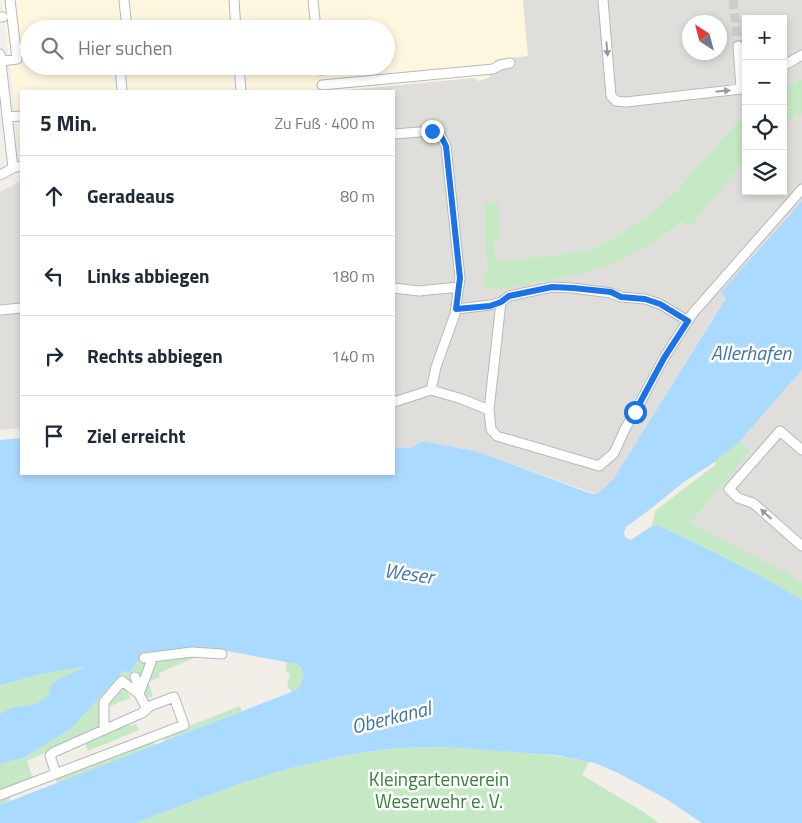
<!DOCTYPE html>
<html lang="de">
<head>
<meta charset="utf-8">
<style>
	:root { --surface:#fff; --page:#f2f2f3; --text:#1f2937; --muted:#747a83; --line:#e0e1e3 }
	body { margin:0; font-family:"Titillium Web",sans-serif; background:var(--page); color:var(--text) }
	.controls { position:absolute; right:15px; top:15px; display:grid; overflow:hidden; border-radius:0px; box-shadow:0 2px 8px #0003 }
	.controls button { width:45px; height:45px; display:grid; place-items:center; padding:0; border:0; border-bottom:1px solid var(--line); background:var(--surface); color:var(--text); font:25px sans-serif }
	.compass { position:absolute; left:682px; top:15px; width:45px; height:45px; border-radius:50%; background:var(--surface); box-shadow:0 2px 8px #0003; rotate:324deg }
	.stop { position:absolute; width:15px; height:15px; margin:-11px; border:4px solid #1a73e8; border-radius:50%; background:#fff }
	.stop.end { background:#1a73e8; border-color:#fff; box-shadow:0 1px 5px #0008 }
	.list { margin:0; padding:0; list-style:none }
	h2 { display:flex; justify-content:space-between; align-items:center; height:65px; margin:0; padding:0 20px; font-size:21px }
	h2 small { font-size:16px; font-weight:400; color:var(--muted) }
	.list li { display:grid; grid-template-columns:32px 1fr auto; gap:15px; align-items:center; box-sizing:border-box; height:80px; padding:0 20px; border-top:1px solid var(--line) }
	.list b { display:block; font-size:19px; white-space:nowrap }
	.list em { font-size:16px; font-style:normal; color:var(--muted) }
	.icon { flex:none; width:28px; height:28px; fill:none; stroke:currentColor; stroke-width:2; stroke-linecap:round; stroke-linejoin:round }
	.map { position:relative; flex:none; width:802px; height:823px; overflow:hidden }
	.search { position:absolute; background:var(--surface); box-shadow:0 2px 8px #0003; left:20px; top:20px; width:375px; height:55px; display:flex; align-items:center; gap:12px; box-sizing:border-box; padding:0 18px; border-radius:28px; color:var(--muted); font-size:19px }
	.panel { position:absolute; background:var(--surface); box-shadow:0 2px 8px #0003; left:20px; top:90px; width:375px; height:385px; border-radius:0px }
	.map>svg:first-child { display:block }
	.commercial { fill:#fef7e0; fill-rule:evenodd }
	.industrial { fill:#e0deda; fill-rule:evenodd }
	.green { fill:#c5e8c5 }
	.water { fill:#aadaff }
	.lines { fill:none; stroke-linecap:round; stroke-linejoin:round }
	.minor-tunnel { stroke:#ccccc8; stroke-width:9; stroke-dasharray:9 4.5; stroke-linecap:butt }
	.minor-casing { stroke:#b5b8bc; stroke-width:11 }
	.minor { stroke:#fff; stroke-width:9 }
	.oneway { fill:#979a9d }
	.route { stroke:#1a73e8; stroke-width:6 }
	.labels { text-anchor:middle; dominant-baseline:central; stroke-width:5; stroke-linejoin:round; paint-order:stroke }
	.park-label { font-size:19px; fill:#348238; stroke:#fff }
	.water-label { font-size:20px; font-style:italic; fill:#4174aa; stroke:#fff }
</style>
</head>
<body>
<div class="map">
<svg width="802" height="823" viewBox="0 0 802 823">
	<rect width="100%" height="100%" fill="#f1efe8"/>
	<!-- commercial -->
	<path class="commercial" d="M2,0H523L528,56L495,60L490,77L479,82L474,78L336,91H21V157ZM29,29H386V66H29Z"/>
	<!-- industrial -->
	<path class="industrial" d="M523,0H802V79L799,80L783,88V19H746V115L722,138L681,186L653,213L622,233L592,249L565,254L496,261L494,239L484,203L487,270L587,272L620,261L656,241L684,222L690,226L746,158V191H783V126L794,117L802,113V201L722,291L726,297L614,478L600,493L596,494L479,452L423,441L411,448H394V91H336L474,78L479,81L490,77L489,67H492L495,60L528,56ZM690,22H720V52H690Z
		M21,181V428L0,430V192Z
		M802,370V583L785,571L690,523L751,451L740,441Z"/>
	<!-- green -->
	<path class="green" d="M802,79V113L794,117L783,126V88L799,80Z
		M746,115V158L690,227L683,222L656,241L620,261L587,272L498,290L482,287L485,272L487,270L484,203L498,202L501,235L498,239H494L496,261L565,254L592,249L622,233L653,213L681,186L722,138Z
		M740,441L751,451L690,523L785,571L802,583V600C756,572 708,548 659,526H652L655,511L715,465L716,461Z
		M193,655L210,656V659L196,657L159,673L160,677L148,682L153,696L146,699L141,685L127,690L130,698L105,708L112,727L128,722L130,726L136,724L139,730L88,751L82,736L27,761L33,779L8,789L10,801L0,805V800L8,797L6,793L0,795V685L42,674L82,667L84,668L61,678L51,684L49,695L26,756L71,729L123,670C130,667 135,663 141,660Z
		M287,662C296,664 302,666 304,676L299,688L292,692L287,686L290,673L286,672Z
		M240,706L242,711L163,742L166,735Z
		M151,741L156,745L57,783L55,778Z
		M449,747C496,750 543,752 589,762L582,775L645,813L659,823H135L239,784L291,768L352,754L399,748Z"/>
	<!-- water -->
	<path class="water" d="M802,201V370L740,441L716,461L684,482L649,510L626,527L624,532L625,537L631,540L652,526H659C708,548 756,572 802,600V823H702L663,797L618,773L595,763L555,755L448,747L398,748L352,754L291,768L239,784L135,823H0V805L289,693L299,688L304,676L301,668L296,664L222,650L191,647L141,655V660L135,663L133,669L130,672L123,671L71,729L25,757L0,764V714L11,708L37,704L49,695L51,684L61,678L83,668L82,667L42,674L0,685V440L21,438V474H394V448H411L423,441L479,452L592,494L599,493L614,478L726,298L721,292Z"/>
	<g class="lines">
		<!-- minor-tunnel -->
		<path class="minor-tunnel" d="M733,0L738,46"/>
		<defs>
			<path id="minor" d="M124,0L127,29
				M234,0L236,29
				M313,0L316,29
				M603,0L611,96L616,101L626,102L741,89L746,87
				M0,17H3
				M738,46L741,89
				M0,54L13,168
				M1,61L17,59L10,0
				M120,66L122,91
				M239,66L241,91
				M783,66L802,55
				M320,70L361,66
				M322,85L493,69L500,65L510,63
				M7,117L21,116
				M394,134L432,131L441,136L446,146L460,278L455,314L436,367L431,390
				M0,175L13,168L21,166
				M394,288L419,291L459,287
				M456,309L490,305L501,302L509,296L552,287L573,288L611,293L621,297L645,299L660,304L688,321
				M0,310L21,308
				M394,402L431,390L462,399L489,410L491,429L497,436L599,466L614,453L625,429L635,412L664,358L693,313L802,189
				M489,410L501,302
				M802,450L780,431L729,489L738,498L753,503L802,546
				M144,658L192,652L222,654
				M135,677L138,684L139,693
				M139,694L153,657
				M104,729V702L122,681L139,694L147,709
				M0,795L184,725L174,697L150,706L142,713L54,752L50,756L56,773"/>
		</defs>
		<!-- minor casing -->
		<use href="#minor" class="minor-casing"/>
		<!-- minor -->
		<use href="#minor" class="minor"/>
	</g>
	<!-- one-way arrows -->
	<defs><path id="oneway-solid" d="M-6-.8H1V-3.2L6.5 0L1 3.2V.8H-6Z" transform="scale(1.25)"/></defs>
	<g class="oneway">
		<use href="#oneway-solid" transform="translate(607 49) rotate(85)"/>
		<use href="#oneway-solid" transform="translate(723 91) rotate(-6)"/>
		<use href="#oneway-solid" transform="translate(766 514) rotate(-138)"/>
	</g>
	<g class="lines">
		<!-- route -->
		<path class="route" d="M432,131L441,136L446,146L460,278L456,309L490,306L501,302L509,296L552,287L573,288L611,292L621,297L645,299L660,304L688,321L664,358L635,412"/>
	</g>
	<g class="labels">
		<!-- park labels -->
		<g class="park-label">
			<text x="439" y="778">Kleingartenverein<tspan x="439" dy="22">Weserwehr e. V.</tspan></text>
		</g>
		<!-- water labels -->
		<g class="water-label">
			<text x="751" y="352">Allerhafen</text>
			<text transform="translate(409 573) rotate(8)">Weser</text>
			<text transform="translate(391 717) rotate(-14)">Oberkanal</text>
		</g>
	</g>
</svg>
<div class="controls">
<button>+</button>
<button>−</button>
<button><svg class="icon" aria-label="locate" viewBox="0 0 24 24"><circle cx="12" cy="12" r="6"/><path d="M12 2v4M12 18v4M2 12h4M18 12h4"/></svg></button>
<button><svg class="icon" aria-label="layers" viewBox="0 0 24 24"><path d="M12 4l9 5-9 5-9-5zM3 14l9 5 9-5"/></svg></button>
</div>
<svg class="compass" viewBox="-18 -18 36 36"><path d="M0-13l5 13h-10z" fill="#e53935"/><path d="M0 13l5-13h-10z" fill="#747a83"/></svg>
<div class="stop" style="left:635px;top:412px"></div>
<div class="stop end" style="left:432px;top:131px"></div>
<div class="search"><svg class="icon" aria-label="search" viewBox="0 0 24 24"><circle cx="10" cy="10" r="6"/><path d="M15 15l6 6"/></svg>Hier suchen</div>
<section class="panel">
<h2>5 Min.<small>Zu Fuß · 400 m</small></h2>
<ul class="list">
<li><svg class="icon" aria-label="ahead" viewBox="0 0 24 24"><path d="M12 20V5M6 11l6-6 6 6"/></svg><div><b>Geradeaus</b></div><em>80 m</em></li>
<li><svg class="icon" aria-label="left" viewBox="0 0 24 24"><path d="M17 20v-9H6M10 6l-5 5 5 5"/></svg><div><b>Links abbiegen</b></div><em>180 m</em></li>
<li><svg class="icon" aria-label="right" viewBox="0 0 24 24"><path d="M7 20v-9h11M14 6l5 5-5 5"/></svg><div><b>Rechts abbiegen</b></div><em>140 m</em></li>
<li><svg class="icon" aria-label="arrive" viewBox="0 0 24 24"><path d="M6 21V4h12l-3 4 3 4H6"/></svg><div><b>Ziel erreicht</b></div></li>
</ul>
</section>
</div>
</body>
</html>
